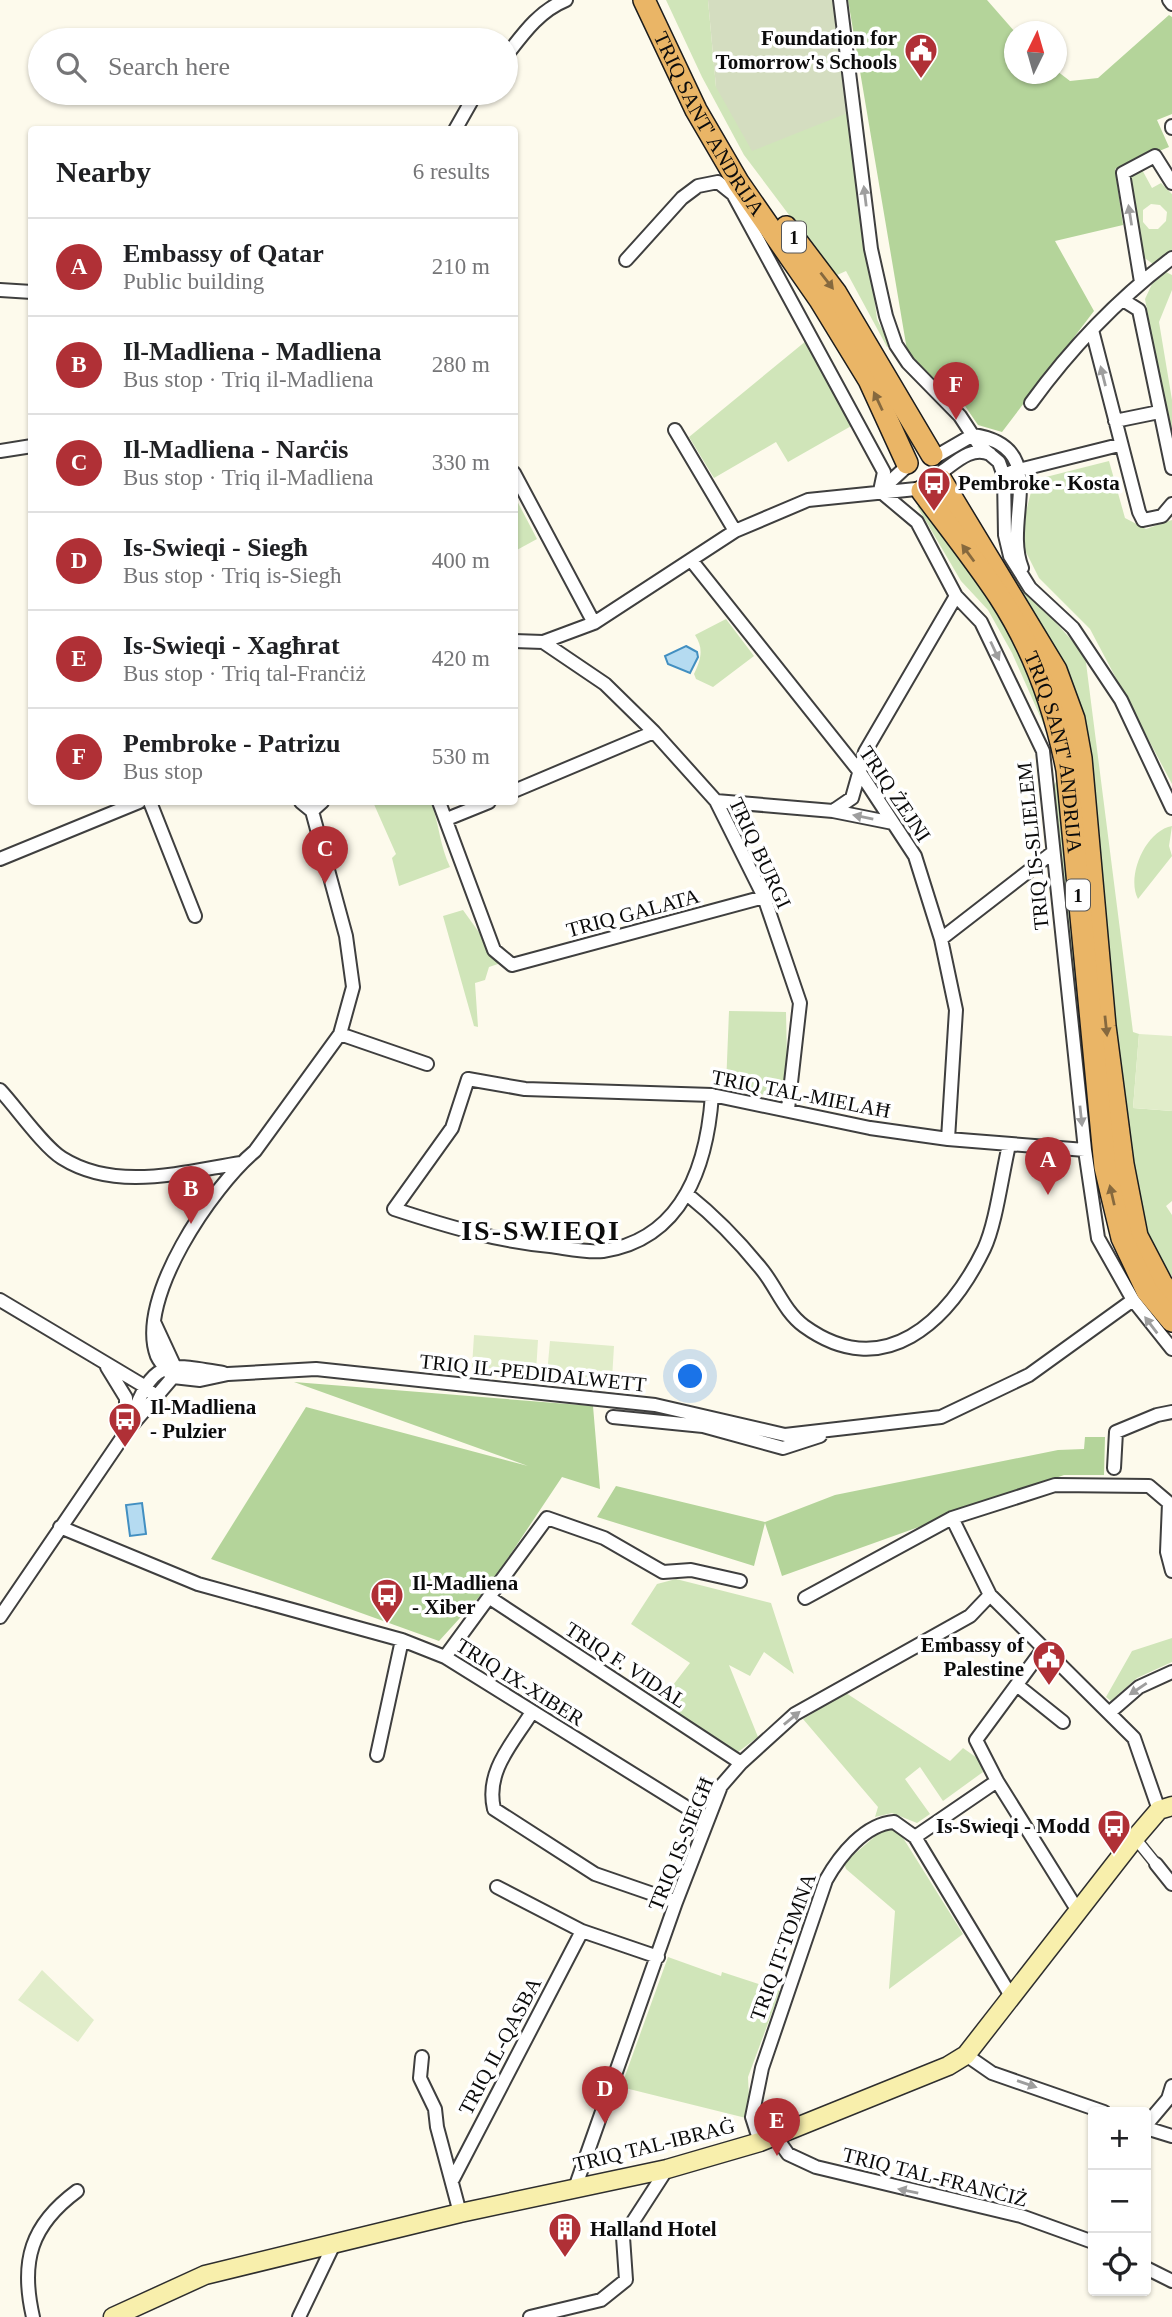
<!DOCTYPE html>
<html lang="en">
<head>
<meta charset="utf-8">
<style>
	:root { --surface:#fff; --page:#f6f6f6; --text:#202124; --muted:#757577; --line:#e0e0e0; --accent:#b03036 }
	body { margin:0; font-family:"Times New Roman",serif; background:var(--page); color:var(--text) }
	.controls { position:absolute; right:21px; bottom:21px; display:grid; overflow:hidden; border-radius:7px; box-shadow:0 2px 5px #0004 }
	.controls button { width:63px; height:63px; display:grid; place-items:center; padding:0; border:0; border-bottom:2px solid var(--line); background:var(--surface); color:var(--text); font:35px sans-serif }
	.compass { position:absolute; left:1004px; top:21px; width:63px; height:63px; border-radius:50%; background:var(--surface); box-shadow:0 2px 5px #0004; rotate:5deg }
	.you { position:absolute; left:691px; top:1377px; width:24px; height:24px; margin:-18px; border:5px solid #fff; border-radius:50%; background:#1a73e8; box-shadow:0 0 0 10px #1a73e833 }
	.badge { display:grid; place-items:center; width:46px; height:46px; border-radius:50%; background:var(--accent); color:#fff; font-size:23px; font-weight:700 }
	.pin { position:absolute; translate:-50% -58px; filter:drop-shadow(0 2px 4px #0008) }
	.pin::after { content:''; position:absolute; top:37px; width:24px; height:21px; background:inherit; clip-path:polygon(0 0,100% 0,50% 100%) }
	.list { margin:0; padding:0; list-style:none }
	h2 { display:flex; justify-content:space-between; align-items:center; height:91px; margin:0; padding:0 28px; font-size:30px }
	h2 small { font-size:23px; font-weight:400; color:var(--muted) }
	.list li { display:grid; grid-template-columns:46px 1fr auto; gap:21px; align-items:center; box-sizing:border-box; height:98px; padding:0 28px; border-top:2px solid var(--line) }
	.list b { display:block; font-size:26px; white-space:nowrap }
	.list p { margin:0; font-size:23px; white-space:nowrap; color:var(--muted) }
	.list em { font-size:23px; font-style:normal; color:var(--muted) }
	.icon { flex:none; width:38px; height:38px; fill:none; stroke:currentColor; stroke-width:2; stroke-linecap:round; stroke-linejoin:round }
	.map { position:relative; flex:none; width:1172px; height:2317px; overflow:hidden }
	.search { position:absolute; background:var(--surface); box-shadow:0 2px 5px #0004; left:28px; top:28px; width:490px; height:77px; display:flex; align-items:center; gap:18px; box-sizing:border-box; padding:0 24px; border-radius:38px; color:var(--muted); font-size:26px }
	.panel { position:absolute; background:var(--surface); box-shadow:0 2px 5px #0004; left:28px; top:126px; width:490px; height:679px; border-radius:7px }
	.map>svg:first-child { display:block }
	.green { fill:#d0e5b9; fill-rule:evenodd }
	.forest { fill:#b4d49a }
	.cemetery { fill:#d4ddc0 }
	.pitch { fill:#e1edca }
	.water { fill:#b5dbf1; stroke:#428fc1; stroke-width:2 }
	.lines { fill:none; stroke-linecap:round; stroke-linejoin:round }
	.pedestrian-casing { stroke:#3f3f3f; stroke-width:13 }
	.minor-casing { stroke:#3f3f3f; stroke-width:16 }
	.secondary-casing { stroke:#2e2e2e; stroke-width:21 }
	.trunk-casing { stroke:#1d1d1d; stroke-width:24 }
	.pedestrian { stroke:#fff; stroke-width:10 }
	.minor { stroke:#fff; stroke-width:12 }
	.secondary { stroke:#f8efac; stroke-width:18 }
	.trunk { stroke:#eab566; stroke-width:21 }
	.oneway { fill:#9e9e9e }
	.oneway2 { fill:#86693e }
	.labels { text-anchor:middle; dominant-baseline:central; stroke-width:7; stroke-linejoin:round; paint-order:stroke }
	.shield { fill:#fff; stroke:#555; stroke-width:2 }
	.shield-label { font-size:19px; font-weight:bold; fill:#0c0c0c }
	.poi-label { font-size:21px; font-weight:bold; fill:#0c0c0c; stroke:#fff; text-anchor:start }
	.street-label { font-size:21px; fill:#0c0c0c; stroke:#fff }
	.district-label { font-size:28px; font-weight:bold; letter-spacing:2px; fill:#0c0c0c; stroke:#fff }
</style>
</head>
<body>
<div class="map">
<svg width="1172" height="2317" viewBox="0 0 1172 2317">
	<rect width="100%" height="100%" fill="#fdfaec"/>
	<!-- green -->
	<path class="green" d="M666,0H708L716,87L850,112L877,319L890,346L887,347L846,271L835,276L744,155L702,77Z
		M1140,166L1152,188L1161,183L1172,194V251L1153,264L1139,254L1127,174ZM1151,204L1160,205L1167,212L1166,221L1158,229H1149L1143,222V210Z
		M1166,272L1172,275V290L1159,322L1172,400V450L1145,299L1152,284Z
		M806,341L853,425L788,462L776,442L714,478L689,437Z
		M1109,461L1125,518L1146,529L1172,520V784L1090,629L1039,578L1023,546L1026,512L1034,480Z
		M515,497L537,539L515,551H514Z
		M917,506L923,507L957,548L1022,649L1057,754L1063,854L1102,1140L1091,1139L1054,785L1057,780L1051,741L1012,653L988,610L961,581Z
		M1011,573L1085,655L1133,1032L1139,1034L1133,1108L1172,1111V1201L1166,1206L1172,1215V1277L1144,1229L1132,1175L1063,663Z
		M726,619L754,656L713,687L696,679L694,674C701,659 704,649 695,635Z
		M373,802H431C439,823 440,847 450,867L399,886L392,858L396,854Z
		M1172,826L1169,846L1172,856L1138,899C1126,877 1145,831 1172,826Z
		M463,910L501,963L489,967L485,980L475,983L478,1027L474,1026L443,916Z
		M729,1011L786,1012L787,1059L783,1086L770,1096L726,1086Z
		M676,1579L771,1603L794,1674L764,1652L750,1676L729,1665L758,1737L738,1752L660,1702L690,1663L631,1624L657,1584Z
		M1172,1638V1662L1137,1678L1111,1701L1106,1697L1132,1651Z
		M846,1693L950,1761L963,1748L980,1760L983,1772L943,1801L920,1767L905,1779L930,1814L917,1823L892,1813L875,1817L878,1807L803,1719Z
		M887,1826L900,1833L963,1934L889,1989L895,1911L846,1869L844,1863Z
		M668,1957L721,1976L722,1972L780,1991L748,2077L750,2119L621,2087Z"/>
	<!-- forest -->
	<path class="forest" d="M848,0H987L1015,32L1014,74L1057,71L1070,81L1098,78L1169,15L1172,17V114L1157,120L1169,147L1115,169L1123,225L1055,241L1094,311L1002,432L978,425L963,403L908,356Z
		M294,1382L593,1406L600,1489L562,1477L490,1585L439,1641L211,1559L306,1407L528,1466Z
		M1085,1437H1105L1104,1475H1064L782,1576L765,1523L754,1566L597,1517L616,1486L765,1522L835,1495L1058,1450L1084,1449Z"/>
	<!-- cemetery -->
	<path class="cemetery" d="M708,0H833L850,112L752,151L716,87Z"/>
	<!-- pitch -->
	<path class="pitch" d="M1139,1034L1172,1036V1111L1133,1108Z
		M474,1335L538,1340L536,1372L472,1367Z
		M550,1341L614,1346L612,1379L547,1374Z
		M42,1970L94,2020L78,2042L18,2000Z"/>
	<!-- water -->
	<path class="water" d="M686,646L697,652L698,657L690,673L668,664L665,656Z
		M142,1503L146,1534L130,1536L126,1505Z"/>
	<g class="lines">
		<defs>
			<path id="pedestrian" d="M1135,1838L1156,1864"/>
			<path id="minor" d="M840,0L871,249L886,316L896,345L908,363L960,416L979,445L999,462L1004,476L1005,535L1010,556L1030,588L1073,628L1121,700L1172,808
				M1169,0L1172,4
				M506,56C523,34 539,11 566,0
				M1172,126V128
				M455,130L476,93
				M626,260L682,198L698,186L718,182L733,194L884,472L880,491
				M1141,282L1123,173L1155,156L1172,183
				M0,290L32,292
				M1123,300L1139,310L1172,468
				M1092,330L1139,512L1143,520L1162,516L1172,504
				M1031,403C1071,348 1118,299 1172,258
				M1115,421L1159,412
				M675,430L735,531
				M973,435C1053,447 1002,519 1022,568
				M0,451L32,446
				M935,457L973,435
				M943,471C957,461 972,446 990,454
				M1011,472L1119,445
				M514,473L594,623
				M880,491L917,522L956,596L981,622L1043,751L1085,1150L1098,1238L1133,1300L1172,1349
				M880,491L905,468
				M691,560L859,771L915,856L941,939L956,1010L948,1139
				M514,641L543,642L594,623L735,531L808,500L916,489
				M543,642L605,684L654,732L716,801L764,897L800,1003L788,1109
				M514,791L654,732
				M716,801L833,811L852,798L865,752L956,596
				M150,802L195,916
				M439,802L494,950L512,965L764,897
				M312,811L322,802
				M833,811L893,823
				M447,819L489,802
				M0,859L139,802
				M941,939L1052,853
				M340,1034L427,1064
				M0,1090C16,1107 43,1146 62,1158C116,1192 183,1172 241,1163
				M712,1095C707,1165 683,1239 603,1251C587,1253 566,1248 550,1246C496,1241 446,1226 394,1209L452,1128L468,1079L525,1089L712,1095L870,1128L948,1139L1085,1150
				M688,1195C718,1219 739,1241 763,1271C777,1289 785,1312 804,1326C884,1384 949,1321 984,1249C996,1224 1002,1174 1009,1145
				M0,1300L144,1386L155,1396
				M155,1324L174,1365
				M107,1367L126,1398V1425
				M173,1377L200,1380L228,1374L316,1369L655,1405L785,1435L941,1417L1029,1375L1133,1300
				M173,1377C167,1370 160,1363 157,1356C135,1299 213,1186 255,1151L340,1034L353,987L346,936L312,811L301,802
				M613,1417L703,1426L783,1448L820,1436
				M131,1419C154,1359 164,1363 223,1373
				M1114,1468L1116,1432L1157,1415L1172,1412
				M952,1518L990,1595L1134,1738L1159,1810
				M60,1527L198,1584L402,1640L445,1657L707,1820
				M490,1598L741,1763
				M805,1598L952,1518L1055,1485L1149,1486L1169,1503L1167,1552L1172,1571
				M0,1617L126,1432L173,1377
				M1043,1649L976,1740L997,1781L1078,1911
				M445,1657L547,1518L604,1538L663,1572L691,1570L740,1581
				M1018,1686L1063,1722
				M532,1712C513,1743 485,1771 494,1809L595,1874L676,1902
				M1109,1713L1139,1687L1172,1672
				M377,1755L402,1640
				M915,1837L997,1781
				M1156,1864L1172,1884
				M497,1887L582,1931L658,1957
				M966,2055L992,2073L1104,2112
				M422,2057L420,2078L435,2109L437,2127L460,2213
				M1146,2125L1168,2099L1172,2086
				M1146,2128L1172,2136
				M776,2137L788,2154L816,2167L1021,2216L1093,2242
				M760,2142L752,2117L762,2068L826,1880C840,1855 865,1824 894,1822L915,1837L1011,1996
				M453,2179L582,1931
				M575,2188L676,1902L721,1786L741,1763L795,1714L970,1616L990,1595
				M1146,2268L1172,2281
				M33,2317C20,2261 31,2225 77,2191
				M299,2317L335,2242
				M530,2317L601,2300L626,2280L623,2237L667,2169"/>
			<path id="secondary" d="M113,2317L205,2275L460,2213L667,2169L760,2142L948,2066L966,2055L1135,1838L1159,1810L1172,1806"/>
			<g id="trunk">
				<path id="s1" d="M644,0L696,110L738,182L820,300L869,380L907,463"/>
				<path d="M786,227L836,293L932,455"/>
				<path d="M941,480L1056,670L1074,719L1081,758L1105,1026L1123,1164L1137,1236L1162,1284L1172,1296"/>
				<path id="s2" d="M922,491C948,526 975,560 999,596C1033,648 1055,709 1067,770L1105,1167L1122,1238L1147,1291L1172,1321"/>
			</g>
		</defs>
		<!-- pedestrian casing -->
		<use href="#pedestrian" class="pedestrian-casing"/>
		<!-- minor casing -->
		<use href="#minor" class="minor-casing"/>
		<!-- secondary casing -->
		<use href="#secondary" class="secondary-casing"/>
		<!-- trunk casing -->
		<use href="#trunk" class="trunk-casing"/>
		<!-- pedestrian -->
		<use href="#pedestrian" class="pedestrian"/>
		<!-- minor -->
		<use href="#minor" class="minor"/>
		<!-- secondary -->
		<use href="#secondary" class="secondary"/>
		<!-- trunk -->
		<use href="#trunk" class="trunk"/>
	</g>
	<!-- one-way arrows -->
	<defs><path id="oneway-solid" d="M-6-.8H1V-3.2L6.5 0L1 3.2V.8H-6Z" transform="scale(1.75)"/></defs>
	<g class="oneway">
		<use href="#oneway-solid" transform="translate(865 196) rotate(-97)"/>
		<use href="#oneway-solid" transform="translate(1130 215) rotate(-99)"/>
		<use href="#oneway-solid" transform="translate(1103 376) rotate(-104)"/>
		<use href="#oneway-solid" transform="translate(995 651) rotate(65)"/>
		<use href="#oneway-solid" transform="translate(863 817) rotate(-169)"/>
		<use href="#oneway-solid" transform="translate(1081 1116) rotate(84)"/>
		<use href="#oneway-solid" transform="translate(1151 1325) rotate(-127)"/>
		<use href="#oneway-solid" transform="translate(1138 1689) rotate(146)"/>
		<use href="#oneway-solid" transform="translate(792 1718) rotate(-39)"/>
		<use href="#oneway-solid" transform="translate(1027 2084) rotate(19)"/>
		<use href="#oneway-solid" transform="translate(908 2191) rotate(-168)"/>
	</g>
	<g class="oneway2">
		<use href="#oneway-solid" transform="translate(827 281) rotate(52)"/>
		<use href="#oneway-solid" transform="translate(878 401) rotate(-115)"/>
		<use href="#oneway-solid" transform="translate(968 553) rotate(-126)"/>
		<use href="#oneway-solid" transform="translate(1106 1026) rotate(84)"/>
		<use href="#oneway-solid" transform="translate(1112 1195) rotate(-103)"/>
	</g>
	<!-- icons -->
	<defs>
		<symbol id="civic-pin" viewBox="-11 -11 22 30"><path d="M0 17L-7.5 6A9.5 9.5 0 1 1 7.5 6Z" fill="#b03036" stroke="#fff"/><path d="M-.6-6.5H3V-4.5H.6V-3L4-1V1h2V6H-6V1h2V-1L-.6-3ZM-1.2 2.5V6h2.4V2.5Z" fill="#fff"/></symbol>
		<symbol id="bus-pin" viewBox="-11 -11 22 30"><path d="M0 17L-7.5 6A9.5 9.5 0 1 1 7.5 6Z" fill="#b03036" stroke="#fff"/><path d="M-5-6H5V4H4V6H2V4H-2V6H-4V4H-5ZM-3.5-4V0h7V-4ZM-3.5 1.2v1.5H-2V1.2ZM2 1.2v1.5H3.5V1.2Z" fill="#fff"/></symbol>
		<symbol id="building-pin" viewBox="-11 -11 22 30"><path d="M0 17L-7.5 6A9.5 9.5 0 1 1 7.5 6Z" fill="#b03036" stroke="#fff"/><path d="M-4-6H4V6H1V3H-1V6H-4ZM-2.5-4.3h1.7v1.8h-1.7ZM.8-4.3h1.7v1.8H.8ZM-2.5-1h1.7V.8h-1.7ZM.8-1h1.7V.8H.8Z" fill="#fff"/></symbol>
	</defs>
	<g fill-rule="evenodd">
		<use href="#civic-pin" x="902" y="31" width="38" height="52"/>
		<use href="#bus-pin" x="915" y="464" width="38" height="52"/>
		<use href="#bus-pin" x="106" y="1400" width="38" height="52"/>
		<use href="#bus-pin" x="368" y="1576" width="38" height="52"/>
		<use href="#civic-pin" x="1030" y="1638" width="38" height="52"/>
		<use href="#bus-pin" x="1095" y="1807" width="38" height="52"/>
		<use href="#building-pin" x="546" y="2210" width="38" height="52"/>
	</g>
	<g class="labels">
		<!-- shield labels -->
		<g class="shield">
			<rect x="782" y="221.5" width="24" height="31" rx="5"/>
			<rect x="1066" y="879.5" width="24" height="31" rx="5"/>
		</g>
		<g class="shield-label">
			<text x="794" y="237">1</text>
			<text x="1078" y="895">1</text>
		</g>
		<!-- poi labels -->
		<g class="poi-label">
			<text x="897" y="38" text-anchor="end">Foundation for<tspan x="897" dy="24">Tomorrow's Schools</tspan></text>
			<text x="958" y="483">Pembroke - Kosta</text>
			<text x="150" y="1407">Il-Madliena<tspan x="150" dy="24">- Pulzier</tspan></text>
			<text x="412" y="1583">Il-Madliena<tspan x="412" dy="24">- Xiber</tspan></text>
			<text x="1024" y="1645" text-anchor="end">Embassy of<tspan x="1024" dy="24">Palestine</tspan></text>
			<text x="1090" y="1826" text-anchor="end">Is-Swieqi - Modd</text>
			<text x="590" y="2229">Halland Hotel</text>
		</g>
		<!-- street labels -->
		<g class="street-label">
			<text stroke="none"><textPath href="#s1" startOffset="140">TRIQ SANT' ANDRIJA</textPath></text>
			<text stroke="none"><textPath href="#s2" startOffset="298">TRIQ SANT' ANDRIJA</textPath></text>
			<text transform="translate(895 794) rotate(56)">TRIQ ŻEJNI</text>
			<text transform="translate(1033 846) rotate(-96)">TRIQ IS-SLIELEM</text>
			<text transform="translate(760 853) rotate(65)">TRIQ BURGI</text>
			<text transform="translate(633 913) rotate(-15)">TRIQ GALATA</text>
			<text transform="translate(801 1094) rotate(11)">TRIQ TAL-MIELAĦ</text>
			<text transform="translate(533 1373) rotate(6)">TRIQ IL-PEDIDALWETT</text>
			<text transform="translate(626 1665) rotate(33)">TRIQ F. VIDAL</text>
			<text transform="translate(520 1682) rotate(32)">TRIQ IX-XIBER</text>
			<text transform="translate(681 1844) rotate(-68)">TRIQ IS-SIEGĦ</text>
			<text transform="translate(783 1947) rotate(-70)">TRIQ IT-TOMNA</text>
			<text transform="translate(500 2046) rotate(-62)">TRIQ IL-QASBA</text>
			<text transform="translate(654 2145) rotate(-14)">TRIQ TAL-IBRAĠ</text>
			<text transform="translate(935 2177) rotate(14)">TRIQ TAL-FRANĊIŻ</text>
		</g>
		<!-- district labels -->
		<g class="district-label">
			<text x="541" y="1230">IS-SWIEQI</text>
		</g>
	</g>
</svg>
<div class="controls">
<button>+</button>
<button>−</button>
<button><svg class="icon" aria-label="locate" viewBox="0 0 24 24"><circle cx="12" cy="12" r="6"/><path d="M12 2v4M12 18v4M2 12h4M18 12h4"/></svg></button>
</div>
<svg class="compass" viewBox="-18 -18 36 36"><path d="M0-13l5 13h-10z" fill="#e53935"/><path d="M0 13l5-13h-10z" fill="#757577"/></svg>
<div class="you"></div>
<div class="pin badge" style="left:1048px;top:1195px">A</div>
<div class="pin badge" style="left:191px;top:1224px">B</div>
<div class="pin badge" style="left:325px;top:884px">C</div>
<div class="pin badge" style="left:605px;top:2124px">D</div>
<div class="pin badge" style="left:777px;top:2156px">E</div>
<div class="pin badge" style="left:956px;top:420px">F</div>
<div class="search"><svg class="icon" aria-label="search" viewBox="0 0 24 24"><circle cx="10" cy="10" r="6"/><path d="M15 15l6 6"/></svg>Search here</div>
<section class="panel">
<h2>Nearby<small>6 results</small></h2>
<ul class="list">
<li><span class="badge">A</span><div><b>Embassy of Qatar</b><p>Public building</p></div><em>210 m</em></li>
<li><span class="badge">B</span><div><b>Il-Madliena - Madliena</b><p>Bus stop · Triq il-Madliena</p></div><em>280 m</em></li>
<li><span class="badge">C</span><div><b>Il-Madliena - Narċis</b><p>Bus stop · Triq il-Madliena</p></div><em>330 m</em></li>
<li><span class="badge">D</span><div><b>Is-Swieqi - Siegħ</b><p>Bus stop · Triq is-Siegħ</p></div><em>400 m</em></li>
<li><span class="badge">E</span><div><b>Is-Swieqi - Xagħrat</b><p>Bus stop · Triq tal-Franċiż</p></div><em>420 m</em></li>
<li><span class="badge">F</span><div><b>Pembroke - Patrizu</b><p>Bus stop</p></div><em>530 m</em></li>
</ul>
</section>
</div>
</body>
</html>
